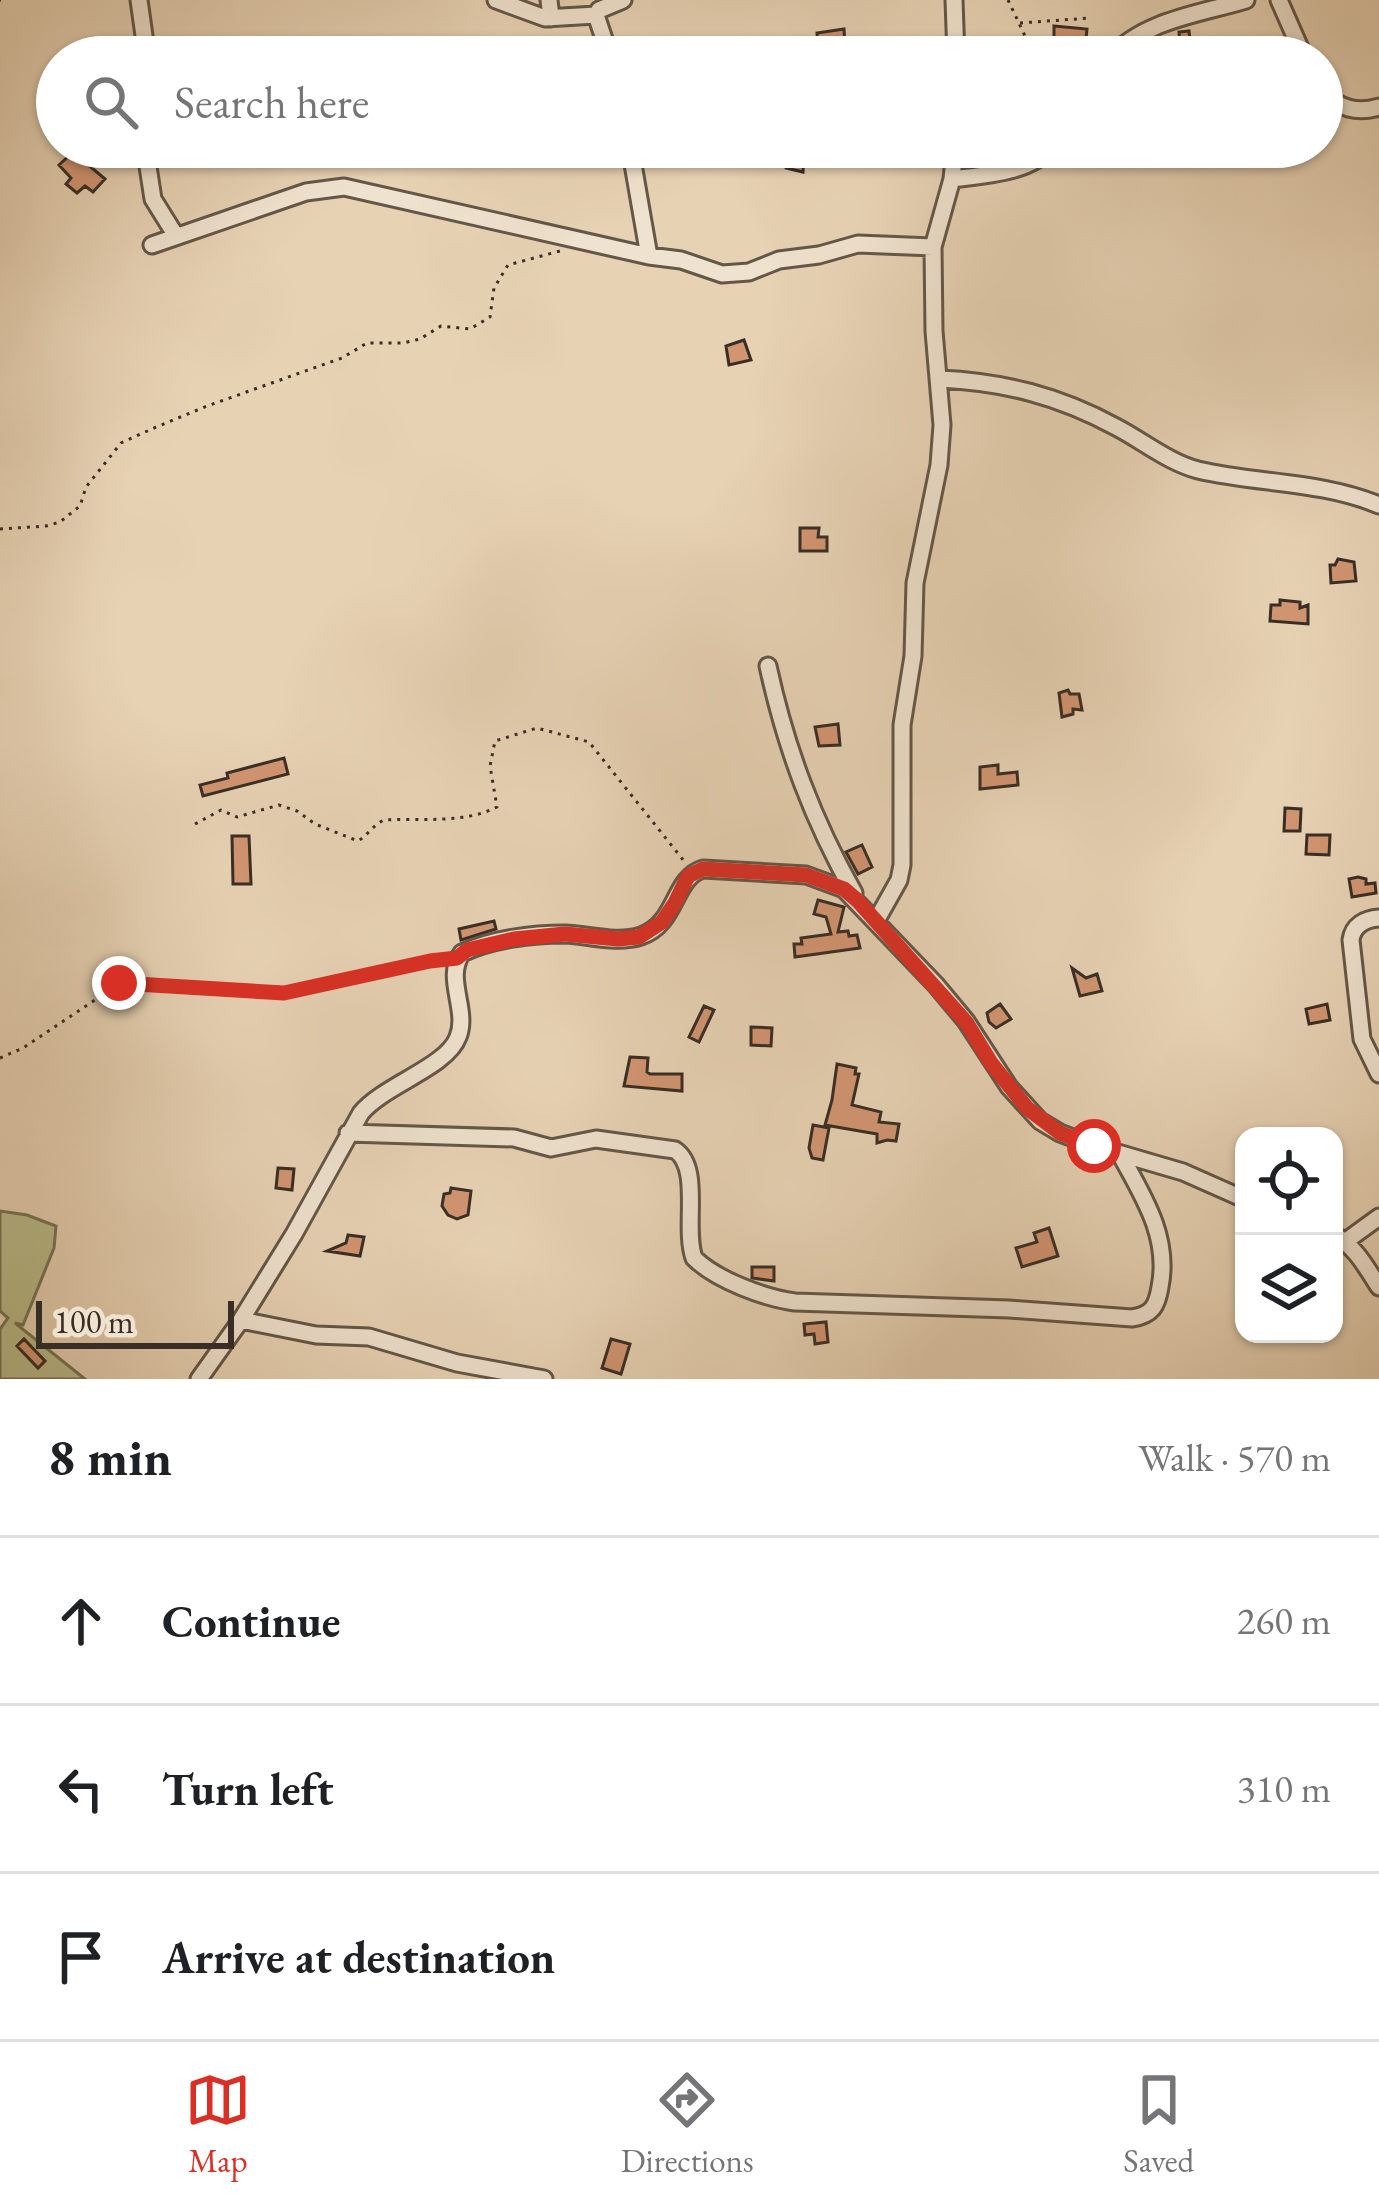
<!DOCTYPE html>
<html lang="en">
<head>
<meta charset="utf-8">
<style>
	:root { --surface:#fff; --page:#f6f6f6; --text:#202124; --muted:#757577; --line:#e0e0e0; --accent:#d93025 }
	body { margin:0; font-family:"EB Garamond",serif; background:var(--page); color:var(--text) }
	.controls { position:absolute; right:36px; bottom:36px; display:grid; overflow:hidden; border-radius:24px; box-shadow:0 3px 9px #0004 }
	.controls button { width:108px; height:108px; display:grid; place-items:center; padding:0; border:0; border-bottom:3px solid var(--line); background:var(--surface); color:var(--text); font:60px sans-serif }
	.scale { position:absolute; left:36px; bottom:30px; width:198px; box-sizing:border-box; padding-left:12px; border:6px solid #382e25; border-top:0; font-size:33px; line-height:42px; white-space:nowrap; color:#382e25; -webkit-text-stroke:9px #efe2ce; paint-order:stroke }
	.stop { position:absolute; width:36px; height:36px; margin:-27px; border:9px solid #d93025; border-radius:50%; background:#fff }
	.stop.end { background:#d93025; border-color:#fff; box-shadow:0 3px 12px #0008 }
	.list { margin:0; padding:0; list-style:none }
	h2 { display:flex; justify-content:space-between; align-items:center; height:156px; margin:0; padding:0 48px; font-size:51px }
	h2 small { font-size:39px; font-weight:400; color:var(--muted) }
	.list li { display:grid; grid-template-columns:78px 1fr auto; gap:36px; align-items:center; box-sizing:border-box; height:168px; padding:0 48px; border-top:3px solid var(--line) }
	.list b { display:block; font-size:45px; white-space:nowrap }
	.list em { font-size:39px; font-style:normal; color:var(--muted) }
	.icon { flex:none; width:66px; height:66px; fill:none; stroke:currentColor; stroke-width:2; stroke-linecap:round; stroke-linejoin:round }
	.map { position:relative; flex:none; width:1379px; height:1379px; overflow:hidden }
	.search { position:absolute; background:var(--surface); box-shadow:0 3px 9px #0004; left:36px; right:36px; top:36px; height:132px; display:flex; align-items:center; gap:30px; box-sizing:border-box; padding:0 42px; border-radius:66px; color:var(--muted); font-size:45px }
	.sheet { height:660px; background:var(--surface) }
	nav { display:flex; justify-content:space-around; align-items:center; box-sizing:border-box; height:168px; border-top:3px solid var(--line); background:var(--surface); font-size:33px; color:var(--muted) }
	nav a { display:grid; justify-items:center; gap:6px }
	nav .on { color:var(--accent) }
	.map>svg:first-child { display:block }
	.green { fill:#b9bb8a; stroke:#787458; stroke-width:3 }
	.building { fill:#d29572; stroke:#382e25; stroke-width:3 }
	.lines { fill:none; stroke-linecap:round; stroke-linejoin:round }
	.street-casing { stroke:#645749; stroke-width:21 }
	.path { stroke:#382e25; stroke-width:3; stroke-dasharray:3 6; stroke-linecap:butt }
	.street { stroke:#efe2ce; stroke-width:15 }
	.route { stroke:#d93025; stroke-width:15 }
</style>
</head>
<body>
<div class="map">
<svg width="1379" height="1379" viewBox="0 0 1379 1379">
	<rect width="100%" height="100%" fill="#e7d2b4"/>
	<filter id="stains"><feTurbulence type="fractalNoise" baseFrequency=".00167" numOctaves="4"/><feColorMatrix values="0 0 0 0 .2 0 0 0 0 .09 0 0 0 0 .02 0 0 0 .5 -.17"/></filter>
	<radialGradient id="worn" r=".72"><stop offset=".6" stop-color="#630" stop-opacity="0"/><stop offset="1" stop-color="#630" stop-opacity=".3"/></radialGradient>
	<!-- green -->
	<path class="green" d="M0,1211L27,1215L56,1226L54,1248L23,1325L15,1323L85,1379H0V1329L8,1318L0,1311Z"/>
	<!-- building -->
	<path class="building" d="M1054,26L1087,29L1084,57H1054Z
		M844,29L845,45L818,47L817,33Z
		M1189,31L1192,57H1181L1179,32Z
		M787,147H804L803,172L786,168L784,152L788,154Z
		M73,152L105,179L93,192L85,186L77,193L66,184L71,178L59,165Z
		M744,340L751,360L729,365L726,346Z
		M800,528H819L818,537H827V551H800Z
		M1338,559L1354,562L1356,581L1331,583L1330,565H1335Z
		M1280,600L1300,602V608L1308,605V624L1270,621L1271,605H1280Z
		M1068,690L1070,694H1079L1082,710L1073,709V714L1062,717L1059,693Z
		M838,724L840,745L819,746L815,727Z
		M284,758L288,774L203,796L200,785L228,778L227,773Z
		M998,765V774L1017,772L1018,785L980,789V767Z
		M1285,808L1301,809L1300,831H1284Z
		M1307,835H1330L1329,855L1306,854Z
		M232,836H249L251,884H233Z
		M862,845L872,867L858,874L846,852Z
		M1358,877L1366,879V884L1375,883L1376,893L1352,897L1349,879Z
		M818,900L844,907L838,932L848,931L849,936L857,935L860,948L795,957L794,944H802L801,938L831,934L826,917L814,914Z
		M494,921L496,929L461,940L459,929Z
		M1072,968L1086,978L1097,974L1102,991L1080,996Z
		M1000,1004L1011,1019L996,1028L989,1022L987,1013Z
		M1327,1004L1330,1020L1309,1024L1306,1009Z
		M704,1006L714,1010L699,1042L689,1037Z
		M751,1027L772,1028L771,1046L751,1045Z
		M630,1057L648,1058L647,1072L650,1074H682V1091L624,1086Z
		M837,1064L856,1068L855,1074H859L852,1105L881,1112L879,1122L899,1124L896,1141L887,1140L877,1143V1134L825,1125L832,1100Z
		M813,1125L829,1128L823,1160L812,1158L809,1148Z
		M278,1168L294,1169L292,1190L276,1188Z
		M451,1188L471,1191L468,1215L457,1219L448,1215L442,1206L444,1194L450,1193Z
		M1049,1228L1058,1256L1022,1267L1016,1248L1037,1242L1034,1233Z
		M348,1235L364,1237L360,1256L327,1251L346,1243Z
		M752,1267H774V1281L752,1278Z
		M826,1322L828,1342L815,1344L814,1334L805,1335L804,1324Z
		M24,1339L45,1361L38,1368L17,1346Z
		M611,1339L630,1344L621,1374L602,1368Z"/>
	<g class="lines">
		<defs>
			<path id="street" d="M139,0L147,57
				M496,0L545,18L596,15
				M549,0L551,18
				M954,0L956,57
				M1279,0L1304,57
				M610,57L596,15L599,10L623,0
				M1111,57C1144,20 1200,14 1246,0
				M1322,92C1340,108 1356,114 1379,107
				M145,147L153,199L176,236
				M630,147L649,256
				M952,179C983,175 1031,173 1051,147
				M152,245L306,192L344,187L649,256L681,260L722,274L749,272L779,260L819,255L858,244L933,247
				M940,379C1004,382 1059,396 1116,427C1143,441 1168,462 1198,470C1258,484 1321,481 1379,505
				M768,666C786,749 813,820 854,893
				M1379,918C1365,919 1353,925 1351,940L1362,1039L1379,1074
				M876,921L899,880L902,865V725L913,656L915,583L939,465L942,425L934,331L933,247L952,179L955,147
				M348,1133L514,1138L551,1148L596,1139L675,1150C702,1168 683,1227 694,1258C716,1280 765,1298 795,1302L1009,1309L1132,1318C1152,1315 1157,1306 1160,1287C1170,1237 1143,1196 1120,1154
				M1334,1235C1355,1246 1366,1267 1379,1287
				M1346,1241L1379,1217
				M241,1320L316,1335L369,1337L457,1363L544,1379
				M199,1379L241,1320L294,1234L361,1113C384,1085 447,1067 458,1037C469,1010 444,978 462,953C492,939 532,934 565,934C589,935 617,944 641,936C677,924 673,878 703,869L806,875L844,889L936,985L966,1021L1009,1087L1040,1121L1060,1133L1094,1146L1183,1172L1244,1199"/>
		</defs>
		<!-- street casing -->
		<use href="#street" class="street-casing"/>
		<!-- path -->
		<path class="path" d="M0,0H1
			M1008,0L1035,57
			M1020,23L1090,18
			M0,529L46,526L60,522L80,506L86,487L121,443L154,428L207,406L342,358L367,343H403L420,339L441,326L470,329L490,317L494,288L508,265L560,251
			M195,824L221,810L237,817L279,805L297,811L315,824L358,841C369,834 373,825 384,820C421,818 464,824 497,807L490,766L495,741L537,728L589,742L684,861
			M0,1058L23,1048L119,984L284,993L443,960"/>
		<!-- street -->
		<use href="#street" class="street"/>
	</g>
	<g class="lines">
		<!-- route -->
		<path class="route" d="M119,983L284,993L430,961L457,958L467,950L514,939L565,934L618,939L639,937L662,922L675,903L688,876L703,869L806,875L844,889L858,901L966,1022L991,1063L1027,1108L1060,1133L1094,1146"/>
	</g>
	<rect width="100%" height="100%" filter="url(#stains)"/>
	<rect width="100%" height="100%" fill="url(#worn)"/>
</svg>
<div class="controls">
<button><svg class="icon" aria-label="locate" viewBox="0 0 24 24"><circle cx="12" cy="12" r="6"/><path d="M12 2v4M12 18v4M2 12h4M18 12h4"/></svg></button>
<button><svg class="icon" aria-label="layers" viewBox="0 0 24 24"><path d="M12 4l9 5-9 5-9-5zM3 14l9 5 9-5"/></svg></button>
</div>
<div class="scale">100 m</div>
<div class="stop" style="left:1094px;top:1146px"></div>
<div class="stop end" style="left:119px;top:983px"></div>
<div class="search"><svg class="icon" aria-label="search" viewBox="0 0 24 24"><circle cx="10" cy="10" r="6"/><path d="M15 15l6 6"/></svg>Search here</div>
</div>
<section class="sheet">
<h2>8 min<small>Walk · 570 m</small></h2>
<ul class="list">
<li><svg class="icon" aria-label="ahead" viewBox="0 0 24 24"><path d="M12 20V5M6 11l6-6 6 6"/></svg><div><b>Continue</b></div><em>260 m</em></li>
<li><svg class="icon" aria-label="left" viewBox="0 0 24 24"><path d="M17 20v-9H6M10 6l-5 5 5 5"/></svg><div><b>Turn left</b></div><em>310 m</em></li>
<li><svg class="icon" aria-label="arrive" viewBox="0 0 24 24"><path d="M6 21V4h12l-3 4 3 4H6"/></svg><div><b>Arrive at destination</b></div></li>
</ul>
</section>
<nav>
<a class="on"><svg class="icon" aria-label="map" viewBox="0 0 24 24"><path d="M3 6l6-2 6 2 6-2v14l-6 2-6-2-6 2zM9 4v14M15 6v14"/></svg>Map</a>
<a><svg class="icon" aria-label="directions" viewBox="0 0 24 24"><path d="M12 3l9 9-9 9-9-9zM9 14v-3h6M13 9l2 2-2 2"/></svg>Directions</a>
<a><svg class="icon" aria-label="saved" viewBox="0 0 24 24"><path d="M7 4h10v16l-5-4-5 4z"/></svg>Saved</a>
</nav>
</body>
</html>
